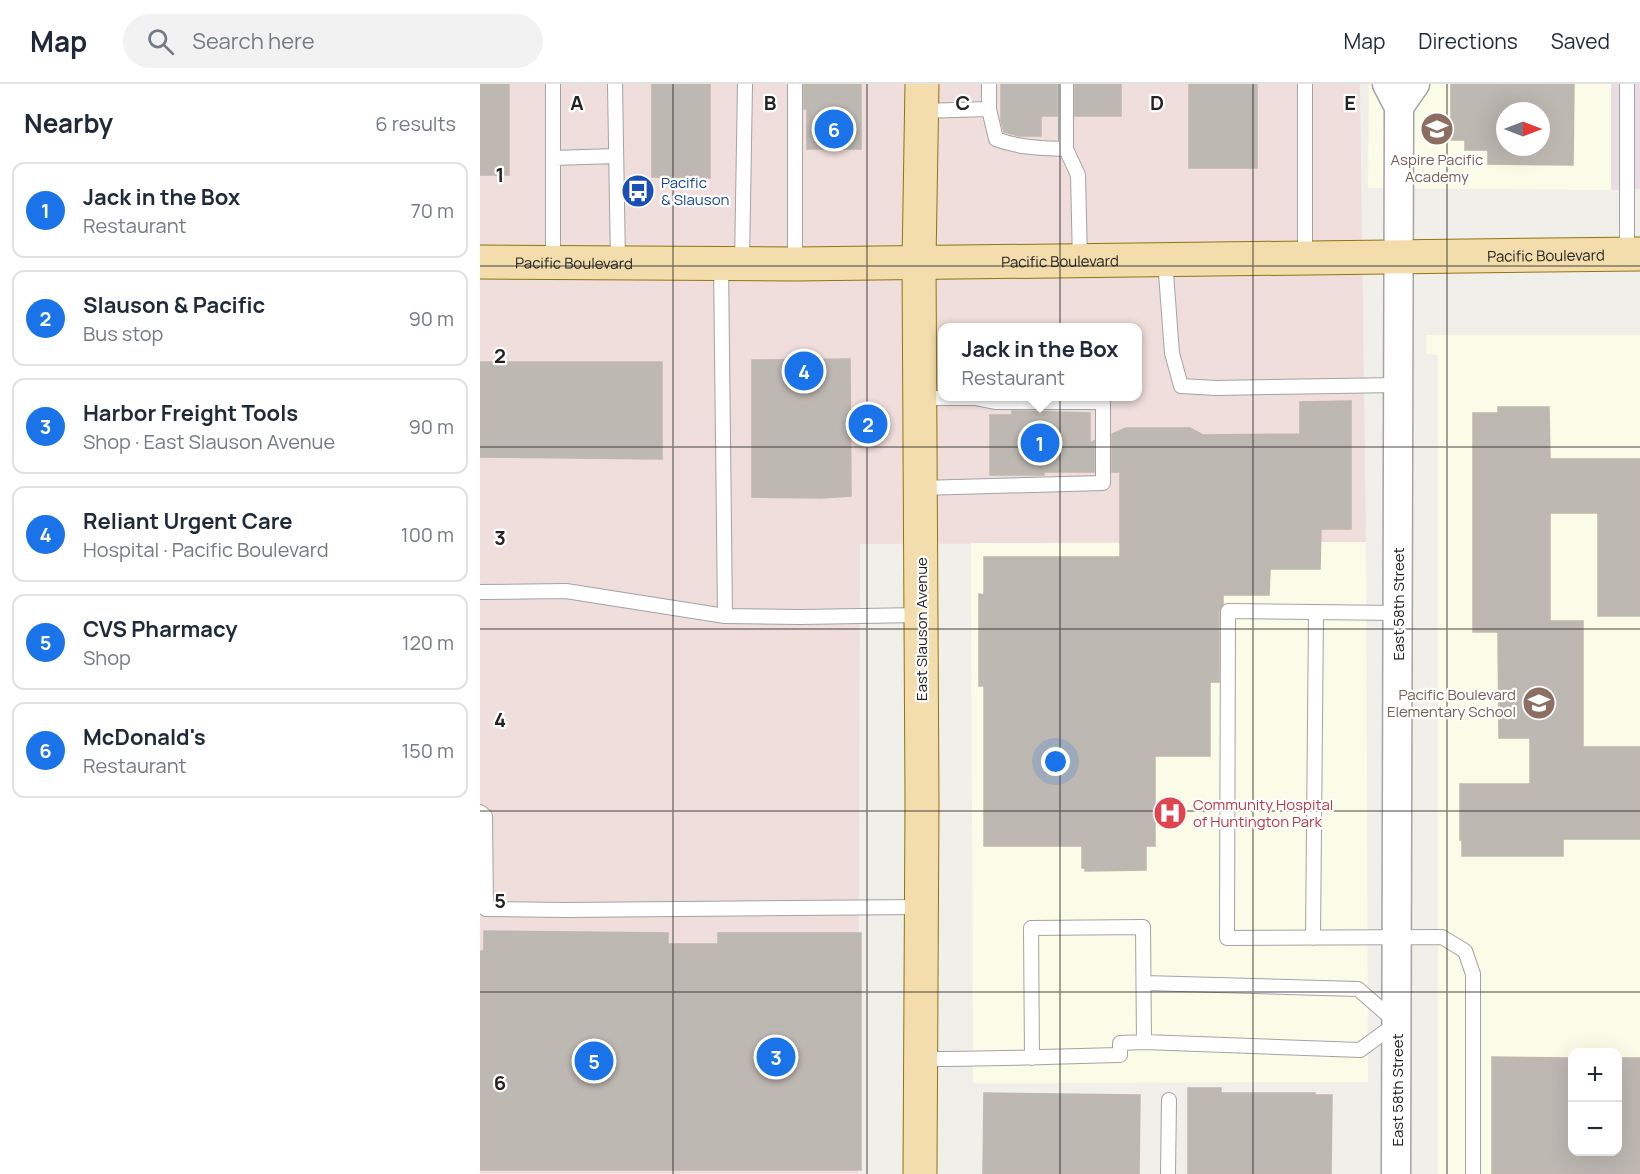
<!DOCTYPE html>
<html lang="en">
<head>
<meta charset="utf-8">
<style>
	:root { --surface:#fff; --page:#f2f2f3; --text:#1f2937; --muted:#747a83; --line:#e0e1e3; --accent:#1a73e8 }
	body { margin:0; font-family:Manrope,sans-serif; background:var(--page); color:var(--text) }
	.controls { position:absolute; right:18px; bottom:18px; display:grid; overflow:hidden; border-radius:12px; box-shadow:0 6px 24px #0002 }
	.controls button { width:54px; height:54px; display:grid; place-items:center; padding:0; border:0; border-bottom:2px solid var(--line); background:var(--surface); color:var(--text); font:30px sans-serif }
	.compass { position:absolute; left:1016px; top:18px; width:54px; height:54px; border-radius:50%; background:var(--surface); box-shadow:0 6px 24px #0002; rotate:90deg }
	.you { position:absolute; left:576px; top:678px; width:21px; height:21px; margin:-15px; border:4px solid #fff; border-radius:50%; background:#1a73e8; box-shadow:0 0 0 9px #1a73e833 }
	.badge { display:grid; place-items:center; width:39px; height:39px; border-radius:50%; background:var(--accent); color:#fff; font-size:20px; font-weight:700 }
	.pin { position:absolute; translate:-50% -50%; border:3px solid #fff; box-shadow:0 2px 6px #0006 }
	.popup { position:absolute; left:458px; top:239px; width:204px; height:78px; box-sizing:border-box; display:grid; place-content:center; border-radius:12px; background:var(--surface); filter:drop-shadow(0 2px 4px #0005); font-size:20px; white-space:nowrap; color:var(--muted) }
	.popup b { font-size:22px; color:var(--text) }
	.popup::after { content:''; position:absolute; left:50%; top:100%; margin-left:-12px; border:12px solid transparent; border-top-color:var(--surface) }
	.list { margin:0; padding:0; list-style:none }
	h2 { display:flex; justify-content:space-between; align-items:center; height:78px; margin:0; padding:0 24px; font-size:26px }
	h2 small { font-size:20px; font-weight:400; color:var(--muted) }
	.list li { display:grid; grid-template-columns:39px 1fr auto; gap:18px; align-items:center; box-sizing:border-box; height:96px; margin:0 12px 12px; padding:0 12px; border:2px solid var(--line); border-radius:12px }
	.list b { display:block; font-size:22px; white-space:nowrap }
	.list p { margin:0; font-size:20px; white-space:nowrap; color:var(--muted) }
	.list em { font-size:20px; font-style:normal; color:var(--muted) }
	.icon { flex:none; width:33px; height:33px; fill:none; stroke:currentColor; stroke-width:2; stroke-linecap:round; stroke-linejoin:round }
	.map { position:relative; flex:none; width:1160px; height:1090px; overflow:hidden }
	header { display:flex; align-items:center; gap:36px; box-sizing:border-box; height:84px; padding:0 30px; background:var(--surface); border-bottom:2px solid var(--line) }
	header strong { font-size:28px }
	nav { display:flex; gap:33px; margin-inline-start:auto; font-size:21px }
	.search { width:420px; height:54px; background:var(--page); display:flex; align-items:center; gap:15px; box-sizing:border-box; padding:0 21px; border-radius:33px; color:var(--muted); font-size:22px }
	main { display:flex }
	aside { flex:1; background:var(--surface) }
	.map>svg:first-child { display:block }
	.commercial { fill:#efdedb; fill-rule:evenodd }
	.industrial { fill:#e9dce5 }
	.education { fill:#fafce7; fill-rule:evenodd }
	.building { fill:#beb8b2; stroke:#c1b8ad; stroke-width:1.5; fill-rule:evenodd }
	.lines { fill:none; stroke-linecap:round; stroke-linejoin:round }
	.service-casing { stroke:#a3a3a3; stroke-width:16 }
	.minor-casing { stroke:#a3a3a3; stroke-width:31 }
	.primary-casing { stroke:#907510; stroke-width:35 }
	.service { stroke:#fff; stroke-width:14 }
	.minor { stroke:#fff; stroke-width:28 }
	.primary { stroke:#f3ddac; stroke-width:33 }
	.grid { fill:none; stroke:#222; stroke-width:1.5; stroke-opacity:0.55 }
	.labels { text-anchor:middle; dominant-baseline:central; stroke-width:4.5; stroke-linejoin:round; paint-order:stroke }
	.education-label { font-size:15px; fill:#785e54; stroke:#fff }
	.transit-label { font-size:15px; fill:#164399; stroke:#fff; text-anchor:start }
	.street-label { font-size:15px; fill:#222; stroke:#fff }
	.health-label { font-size:15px; fill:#be3a42; stroke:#fff; text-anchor:start }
	.grid-label { font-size:20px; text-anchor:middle; font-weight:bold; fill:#222; stroke:#fff; stroke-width:4.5; stroke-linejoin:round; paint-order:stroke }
</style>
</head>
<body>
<header>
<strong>Map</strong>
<div class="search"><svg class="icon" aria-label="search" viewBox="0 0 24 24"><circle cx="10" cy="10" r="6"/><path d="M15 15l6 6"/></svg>Search here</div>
<nav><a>Map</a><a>Directions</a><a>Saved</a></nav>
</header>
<main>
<aside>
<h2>Nearby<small>6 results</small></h2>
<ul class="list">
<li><span class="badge">1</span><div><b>Jack in the Box</b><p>Restaurant</p></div><em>70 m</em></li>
<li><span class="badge">2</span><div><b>Slauson &amp; Pacific</b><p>Bus stop</p></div><em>90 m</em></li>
<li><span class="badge">3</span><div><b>Harbor Freight Tools</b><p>Shop · East Slauson Avenue</p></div><em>90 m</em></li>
<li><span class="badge">4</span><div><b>Reliant Urgent Care</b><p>Hospital · Pacific Boulevard</p></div><em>100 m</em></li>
<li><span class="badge">5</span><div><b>CVS Pharmacy</b><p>Shop</p></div><em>120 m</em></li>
<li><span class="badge">6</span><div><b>McDonald's</b><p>Restaurant</p></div><em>150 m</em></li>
</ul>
</aside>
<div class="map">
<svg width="1160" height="1090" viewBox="0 0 1160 1090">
	<rect width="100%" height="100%" fill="#f1efe9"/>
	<!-- commercial -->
	<path class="commercial" d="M0,0H880L886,458L380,460L378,1090H0ZM462,244H658V312H462Z"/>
	<!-- industrial -->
	<path class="industrial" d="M1131,0H1160V105L1131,106Z"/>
	<!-- education -->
	<path class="education" d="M889,0H1131V106L888,104ZM1025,27H1061V63H1025Z
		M946,251H1160V1090H958V271L946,270ZM1092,968H1138V1068H1092Z
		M886,458L888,998L493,999L491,459Z"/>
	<!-- building -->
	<path class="building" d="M0,0H29V91H0Z
		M172,0H230V94L172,93Z
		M324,0H381V65H327V25H324Z
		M521,0H577V32H561V52H539L524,48L521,37Z
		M595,0H641V32H595Z
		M709,0H777V84H709Z
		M971,0H1094L1093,81L1008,80V66H985V56H971ZM1025,27H1061V63H1025Z
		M370,275L371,412L340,414L272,413V276Z
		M0,278H182V375L0,373Z
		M871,317V445H841L840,485H790L789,511H743V520L739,527V598H730V672H675V762H666V786L605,787V784H602V762H504V602H499V510L504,511V473H640V388H632V350L646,344H710L723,351L820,350V318Z
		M1018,323H1069L1070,375H1160V532H1118V429H1070V537H1103V663H1160V755H1083V772H982V756H980V700H1050V654H1019L1018,548H993V329H1018Z
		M532,327L610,329V359L614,357V388H564V391H510V331H532Z
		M4,847L188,849V860H238V849H381V1086H0V867H4Z
		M1012,973L1092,974V1068H1137V974H1160V1090H1012Z
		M708,1004H741V1009H835V1011H852L851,1090H708Z
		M504,1009L660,1011L659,1090H503Z"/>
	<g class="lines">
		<defs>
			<path id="service" d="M135,0L138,179
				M509,0V25L516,55C539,64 562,64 586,65
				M586,0V65L598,91L600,177
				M825,0V174
				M441,27L509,25
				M73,74L136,72
				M1147,170V0
				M685,176L692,269L701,302L736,304L919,301
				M73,178V0
				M241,179L245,532L320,533L441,531
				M262,179L265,0
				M315,180V0
				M441,314H495L515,318H623
				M440,404L623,399V312
				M0,508L86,507L245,532
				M918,529L748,527L747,854L962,853L985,867L993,890V1090
				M0,728L5,732L6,825L85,826L441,823
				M833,854L836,529
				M664,899L878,905L917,939L880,966L664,958
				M441,975C507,975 573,973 640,971V959L664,958L663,843L551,844L552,974
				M688,1090L689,1016"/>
			<path id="minor" d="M907,0L919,23L916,1090
				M919,23L935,0"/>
			<g id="primary">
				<path id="s1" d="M0,178L315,180L1160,170"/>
				<path d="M440,1090L442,718L439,178L442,0"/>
			</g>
		</defs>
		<!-- service casing -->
		<use href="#service" class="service-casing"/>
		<!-- minor casing -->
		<use href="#minor" class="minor-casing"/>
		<!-- primary casing -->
		<use href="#primary" class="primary-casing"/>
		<!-- service -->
		<use href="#service" class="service"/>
		<!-- minor -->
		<use href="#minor" class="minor"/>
		<!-- primary -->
		<use href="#primary" class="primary"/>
	</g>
	<!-- grid -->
	<path class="grid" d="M193,0V1090M387,0V1090M580,0V1090M773,0V1090M967,0V1090M0,182H1160M0,363H1160M0,545H1160M0,727H1160M0,908H1160"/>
	<!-- icons -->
	<defs>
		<symbol id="school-disc" viewBox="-11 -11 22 22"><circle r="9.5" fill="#8d6e63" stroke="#fff"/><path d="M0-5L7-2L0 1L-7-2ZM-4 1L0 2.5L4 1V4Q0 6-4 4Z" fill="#fff"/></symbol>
		<symbol id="bus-disc" viewBox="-11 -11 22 22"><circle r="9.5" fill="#1a4fb4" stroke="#fff"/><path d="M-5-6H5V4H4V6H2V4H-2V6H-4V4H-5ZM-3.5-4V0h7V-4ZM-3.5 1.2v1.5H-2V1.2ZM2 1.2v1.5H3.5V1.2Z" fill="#fff"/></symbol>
		<symbol id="hospital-disc" viewBox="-11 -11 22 22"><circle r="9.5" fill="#e0444e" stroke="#fff"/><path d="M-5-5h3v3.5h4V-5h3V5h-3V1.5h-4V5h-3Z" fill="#fff"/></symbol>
	</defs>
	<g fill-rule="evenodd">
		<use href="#school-disc" x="938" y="26" width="38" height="38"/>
		<use href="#bus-disc" x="139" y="88" width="38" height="38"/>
		<use href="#school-disc" x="1040" y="600" width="38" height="38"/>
		<use href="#hospital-disc" x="671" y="710" width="38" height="38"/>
	</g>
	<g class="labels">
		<!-- education labels -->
		<g class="education-label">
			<text x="957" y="75">Aspire Pacific<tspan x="957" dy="17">Academy</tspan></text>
			<text x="1036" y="610" text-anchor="end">Pacific Boulevard<tspan x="1036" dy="17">Elementary School</tspan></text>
		</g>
		<!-- transit labels -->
		<g class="transit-label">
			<text x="181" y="98">Pacific<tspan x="181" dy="17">&amp; Slauson</tspan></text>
		</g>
		<!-- street labels -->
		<g class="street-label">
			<text stroke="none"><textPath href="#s1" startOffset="1066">Pacific Boulevard</textPath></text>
			<text stroke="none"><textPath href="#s1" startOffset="580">Pacific Boulevard</textPath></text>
			<text stroke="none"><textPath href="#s1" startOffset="94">Pacific Boulevard</textPath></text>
			<text transform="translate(918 520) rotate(-90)">East 58th Street</text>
			<text transform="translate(441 545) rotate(-90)">East Slauson Avenue</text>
			<text transform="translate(917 1006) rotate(-90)">East 58th Street</text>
		</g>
		<!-- health labels -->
		<g class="health-label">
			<text x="713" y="720">Community Hospital<tspan x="713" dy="17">of Huntington Park</tspan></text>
		</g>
	</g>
	<g class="grid-label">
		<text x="97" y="26">A</text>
		<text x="290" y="26">B</text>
		<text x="483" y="26">C</text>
		<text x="677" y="26">D</text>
		<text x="870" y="26">E</text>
		<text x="20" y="98">1</text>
		<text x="20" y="279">2</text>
		<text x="20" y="461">3</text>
		<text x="20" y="643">4</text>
		<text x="20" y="824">5</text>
		<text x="20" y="1006">6</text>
	</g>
</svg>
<div class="controls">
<button>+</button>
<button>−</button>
</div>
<svg class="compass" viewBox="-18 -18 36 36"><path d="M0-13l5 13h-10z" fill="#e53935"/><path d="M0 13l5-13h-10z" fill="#747a83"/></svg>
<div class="you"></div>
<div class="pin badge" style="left:560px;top:359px">1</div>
<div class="popup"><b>Jack in the Box</b>Restaurant</div>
<div class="pin badge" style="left:388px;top:340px">2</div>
<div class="pin badge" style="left:296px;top:973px">3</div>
<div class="pin badge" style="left:324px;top:287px">4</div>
<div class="pin badge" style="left:114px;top:977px">5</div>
<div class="pin badge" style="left:354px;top:45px">6</div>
</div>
</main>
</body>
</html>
